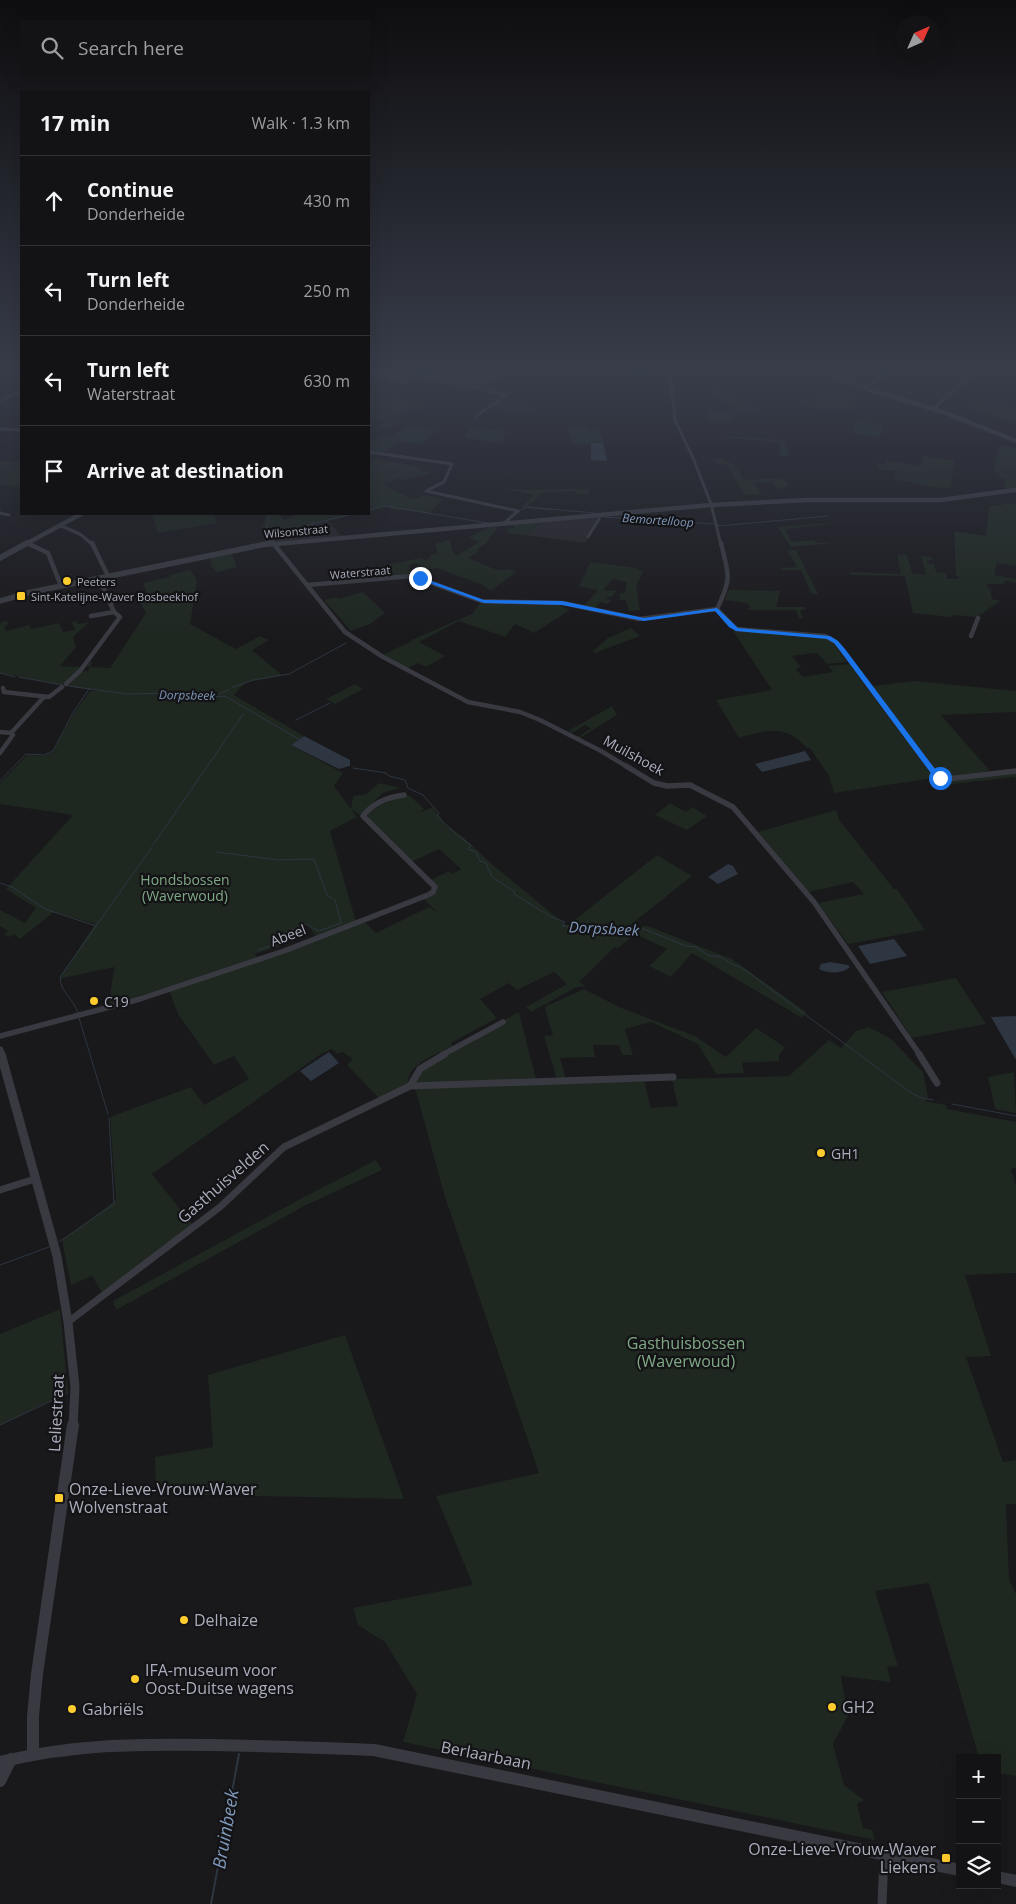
<!DOCTYPE html>
<html lang="en">
<head>
<meta charset="utf-8">
<style>
	:root { --surface:#131214; --page:#202022; --text:#f1f3f6; --muted:#9d9ea0; --line:#323234 }
	body { margin:0; font-family:"Open Sans",sans-serif; background:var(--page); color:var(--text) }
	.controls { position:absolute; right:15px; bottom:15px; display:grid; overflow:hidden; border-radius:0px; box-shadow:0 5px 20px #0002 }
	.controls button { width:45px; height:45px; display:grid; place-items:center; padding:0; border:0; border-bottom:1px solid var(--line); background:var(--surface); color:var(--text); font:25px sans-serif }
	.compass { position:absolute; left:896px; top:15px; width:45px; height:45px; border-radius:50%; background:var(--surface); box-shadow:0 5px 20px #0002; rotate:45deg }
	.stop { position:absolute; width:15px; height:15px; margin:-11px; border:4px solid #1a73e8; border-radius:50%; background:#fff }
	.stop.end { background:#1a73e8; border-color:#fff; box-shadow:0 1px 5px #0008 }
	.list { margin:0; padding:0; list-style:none }
	h2 { display:flex; justify-content:space-between; align-items:center; height:65px; margin:0; padding:0 20px; font-size:21px }
	h2 small { font-size:16px; font-weight:400; color:var(--muted) }
	.list li { display:grid; grid-template-columns:32px 1fr auto; gap:15px; align-items:center; box-sizing:border-box; height:90px; padding:0 20px; border-top:1px solid var(--line) }
	.list b { display:block; font-size:19px; white-space:nowrap }
	.list p { margin:0; font-size:16px; white-space:nowrap; color:var(--muted) }
	.list em { font-size:16px; font-style:normal; color:var(--muted) }
	.icon { flex:none; width:28px; height:28px; fill:none; stroke:currentColor; stroke-width:2; stroke-linecap:round; stroke-linejoin:round }
	.map { position:relative; flex:none; width:1016px; height:1904px; overflow:hidden }
	.search { position:absolute; background:var(--surface); box-shadow:0 5px 20px #0002; left:20px; top:20px; width:350px; height:55px; display:flex; align-items:center; gap:12px; box-sizing:border-box; padding:0 18px; border-radius:0px; color:var(--muted); font-size:19px }
	.panel { position:absolute; background:var(--surface); box-shadow:0 5px 20px #0002; left:20px; top:90px; width:350px; height:425px; border-radius:0px }
	.map>svg:first-child { display:block }
	.built { fill:#252428 }
	.green { fill:#1e2720 }
	.water { fill:#2d3641 }
	.lines { fill:none; stroke-linecap:round; stroke-linejoin:round }
	.stream-far1 { stroke:#2d3641; stroke-width:1 }
	.stream { stroke:#2d3641; stroke-width:2 }
	.minor-far4 { stroke:#393a41; stroke-width:3 }
	.minor-far3 { stroke:#393a41; stroke-width:4.5 }
	.minor-far2 { stroke:#393a41; stroke-width:5.5 }
	.minor-far1 { stroke:#393a41; stroke-width:7 }
	.minor { stroke:#393a41; stroke-width:9 }
	.tertiary-far4 { stroke:#393a41; stroke-width:4.5 }
	.tertiary-far3 { stroke:#393a41; stroke-width:5.5 }
	.tertiary-far2 { stroke:#393a41; stroke-width:7 }
	.tertiary-far1 { stroke:#393a41; stroke-width:9 }
	.tertiary { stroke:#393a41; stroke-width:12 }
	.route { fill:#1a73e8 }
	.poi-dot { fill:#ffcc2d; stroke:#141316; stroke-width:2 }
	.labels { text-anchor:middle; dominant-baseline:central; stroke-width:4.5; stroke-linejoin:round; paint-order:stroke }
	.far-street-label { font-size:11px; fill:#aaadbc; stroke:#141316 }
	.far-poi-label { font-size:11px; fill:#aaadbc; stroke:#141316; text-anchor:start }
	.far-water-label { font-size:12px; font-style:italic; fill:#7e98ba; stroke:#141316 }
	.street-label { font-size:14px; fill:#aaadbc; stroke:#141316 }
	.park-label { font-size:14px; fill:#7fa985; stroke:#141316 }
	.poi-label { font-size:14px; fill:#aaadbc; stroke:#141316; text-anchor:start }
	.water-label { font-size:15px; font-style:italic; fill:#7e98ba; stroke:#141316 }
	.near-street-label { font-size:16px; fill:#aaadbc; stroke:#141316 }
	.near-park-label { font-size:16px; fill:#7fa985; stroke:#141316 }
	.near-poi-label { font-size:16px; fill:#aaadbc; stroke:#141316; text-anchor:start }
	.near-water-label { font-size:18px; font-style:italic; fill:#7e98ba; stroke:#141316 }
</style>
</head>
<body>
<div class="map">
<svg width="1016" height="1904" viewBox="0 0 1016 1904">
	<rect width="100%" height="100%" fill="#19181b"/>
	<!-- built -->
	<path class="built" d="M596,516V521L585,543L525,535L541,522Z
		M327,519L341,536L272,542L268,536L325,522Z"/>
	<!-- green -->
	<path class="green" d="M398,371L418,375L403,384L369,380L370,371Z
		M432,371H511L514,372L498,380L484,383L503,389L499,391L425,376Z
		M710,386L757,410L758,411L735,410L708,387Z
		M844,393L857,397L854,409L809,408L807,404L801,402Z
		M397,397L428,403L418,410L408,408L388,420L397,423L387,430L378,427L387,421L369,417V398L389,402Z
		M501,400L518,406L525,404L537,412L489,408Z
		M976,401L1016,409V424L967,406Z
		M706,410L735,412H737L732,423L715,424L713,421H709Z
		M856,421L884,426L879,437L854,433Z
		M409,425L436,431L421,444L398,441L383,454L369,452V444L379,435L392,436Z
		M588,426L591,431L599,430L604,442L586,444L571,443L567,427Z
		M470,428L507,431L501,443L465,438Z
		M725,436L785,440L789,455L778,456L777,455L781,452L780,442L726,438Z
		M999,446L1016,448V488L1005,490V479L999,478L1000,473L993,472Z
		M923,456L954,461L951,488L933,487L894,479L897,471L880,470L874,463L885,464L887,461L921,466Z
		M369,459L414,465L421,471H429L431,473L404,480L397,478L385,485L413,500L424,495L443,499L429,513L392,509L385,506L369,511Z
		M706,459H724L726,463L732,462L744,480L783,478L789,486L776,489L772,482L755,483L761,494L745,495L726,464H716L715,460Z
		M0,461L21,462V487L0,485Z
		M506,488L525,490L591,489L587,494H575V491L544,492L527,506L553,509L551,511L521,507L534,495Z
		M1014,503L1016,505V566L997,563L994,575L1016,579V583L1006,580L1003,584H987V588L990,589L992,599L1000,601L977,617L952,615L951,617L913,613L905,576L851,575L850,572L901,574L897,554L907,555L912,573L926,575L921,556L932,557L933,560H927L929,564H934L936,572L946,573L947,579H958V576L954,574H956L954,531L986,536L989,508L987,507Z
		M152,514H214L217,523L158,533Z
		M266,514H281L279,515L284,520L299,514H355L264,537L262,530Z
		M541,522L525,535L509,533L506,529L514,528L513,524Z
		M831,523V524L785,529L792,542L814,540L816,543L829,542L831,543L791,547L778,527Z
		M492,526L497,528L486,543L477,550L479,551L468,558L497,570L509,569L516,572L491,591L483,585L437,568L424,570L417,563L409,565L410,575L381,578L371,568L421,558L425,560L431,558L429,556L438,553L435,544L450,540L452,551L456,556L479,542L469,537Z
		M787,550H796L818,594H812L801,570H782L781,568L797,567Z
		M231,551L237,567L217,572L211,566V556Z
		M591,562L637,568V570L643,571L636,587L640,610L629,611L626,600H621L619,594L625,593L627,582L613,579L603,590L616,591L613,596L605,598L611,600L608,604L600,602L596,608L584,606L598,590L579,586Z
		M190,570L197,580L190,624L236,649L260,636L269,640L252,650L282,675L245,683L234,695L304,736L291,745L343,773L334,786L357,817L330,831L356,922L316,936L307,924L282,935L286,944L255,954L259,961L364,921L376,933L429,907L437,912L424,899L437,891V886L431,880L449,871L452,874L461,869L439,849L411,862L368,819V814C380,804 394,798 409,795L424,809L419,813L433,807L445,824L463,837L493,865L567,926L657,855L692,876L629,926H648L732,959L806,1012L802,1018L692,953L671,977L649,966L667,949L635,934L618,948L615,947L579,982L586,986L577,987L531,1012L526,1007L567,984L554,972L517,990L509,983L480,999L497,1018L451,1043L452,1046C438,1054 407,1064 408,1083L379,1098L347,1065L353,1059L342,1052L337,1054L332,1049L321,1054L152,1174L193,1225L103,1294L92,1276L71,1285L62,1240L116,1200L110,1117L191,1087L204,1105L249,1079L234,1056L214,1065L178,1014L168,988L109,1004L114,967L59,979L95,924L54,912L20,939L14,934L9,937L4,934L8,931L0,926V910L25,923L36,908L6,889L73,815L0,804V783L27,755L43,756L53,752L73,715L90,691H99L68,686L83,671H88L90,667H86L90,662H93L90,667L110,668L146,613L141,603L152,601L149,596L135,598L134,596L147,593L143,583L170,577V575Z
		M729,590L780,591L776,607H805L806,609L800,611L803,618H799L796,610H749L748,608L751,607L747,603L725,600Z
		M363,592L385,613L370,624L351,631L324,600L336,597L338,599Z
		M480,603L559,605L570,610L534,633L515,624L505,637L459,621L419,642L445,656L426,667L418,663L407,669L382,655L412,641L411,640L472,614Z
		M7,621L8,624L4,627L6,631L29,625L31,629L59,623L63,632L75,630L72,622L76,621L78,624L89,622L73,637L76,647L60,666L82,667L62,685L0,673V626L1,622Z
		M631,628L640,636L595,653L593,651L608,638Z
		M733,631L822,637L832,641L847,662L827,664L817,653L792,656L801,667L796,669L803,677L833,672L828,666L849,664L934,778L834,793L829,776L810,748H807C786,724 766,730 739,738L716,700L772,690Z
		M915,681L1016,691V712L941,715L990,771L947,777L940,775L872,686Z
		M355,684L363,689L335,704L326,699Z
		M612,706L617,715L580,738L573,735L580,736L591,728L585,725L572,733L568,731Z
		M1016,773V779L1014,777L945,785L942,782Z
		M379,783L400,788L383,793L360,815L351,809L353,796L366,794Z
		M670,803L686,812L692,807L707,816L687,830L655,815Z
		M836,810L840,821L894,889H897L925,930L848,944L818,903L864,894L853,882L809,892L758,832Z
		M956,978L986,1024L912,1038L882,992Z
		M584,989L619,1007L695,1036L726,1057L756,1028L785,1047L779,1055V1061L742,1063L744,1073L716,1074L698,1044L651,1022L625,1029L633,1055H622L619,1045H593L595,1057L560,1058L566,1079L556,1077L544,1036L553,1035L545,1009L546,1006Z
		M519,1012L536,1079L414,1083L417,1072L462,1043Z
		M869,1027L891,1039L923,1072L928,1097L925,1101L946,1105L947,1109L1016,1122V1168L1011,1169L1016,1185V1273L965,1275L991,1356L966,1357L1003,1462L1016,1460V1504H1006L1009,1579L1016,1594V1776L997,1773V1758H979L929,1583L875,1591L898,1666L887,1667L891,1682L841,1676L848,1716L833,1744L844,1785L864,1800L857,1804L863,1828L872,1830L875,1840L403,1742L417,1694L385,1642L358,1625L353,1608L473,1585L436,1496L539,1473L445,1197L415,1088L644,1081L651,1108L678,1106L672,1079L789,1076L829,1040L841,1048L856,1031Z
		M1014,1072L1016,1113L995,1109L988,1077Z
		M376,1160L382,1170L304,1206L116,1310L113,1301L302,1198Z
		M60,1309L68,1392L0,1425V1334Z
		M345,1335L404,1499L156,1494L155,1457L213,1447L208,1375Z"/>
	<!-- water -->
	<path class="water" d="M593,443H603L607,461L591,460V445Z
		M304,736L350,760V766L339,769L291,745Z
		M805,751L811,760L762,772L755,764Z
		M728,864L733,866L738,874L718,884L708,877Z
		M894,939L907,956L870,964L858,946Z
		M830,962L848,965L850,967C842,974 828,974 819,969L821,964Z
		M1016,1016V1060L991,1017Z
		M329,1052L339,1063L311,1081L300,1071Z"/>
	<g class="lines">
		<!-- stream-far1 -->
		<path class="stream-far1" d="M369,510L386,506L487,523
			M519,511L527,507L595,513
			M270,514L266,531L267,535L353,514
			M604,517L714,524
			M718,524L719,526L828,516
			M0,673L15,677
			M19,677L62,685
			M68,686L127,694L173,693L213,697L225,696L300,740
			M231,688L253,680L289,674L346,643
			M213,696L229,690
			M296,720L330,703
			M353,768L386,773L389,776L405,780L408,788L423,795L439,813L437,816L457,835L471,845L468,849L476,852L480,861L486,863L492,877L515,892L514,894L551,917L565,922L562,926L602,927L608,931L631,927L641,928L686,946L696,947L709,956C725,954 727,965 741,967L910,1092L921,1098L933,1100
			M0,781L26,754L44,755L53,751L73,713L89,689
			M153,845L244,713
			M217,852L278,860L314,859L327,895L335,900L341,923L319,931L305,924L284,933L277,944L258,950
			M0,883L12,887L45,909L96,926
			M78,1013C74,999 60,992 60,977L152,847
			M79,1018L108,1114
			M952,1104L1016,1116
			M59,1242L114,1204L109,1118
			M0,1265L49,1247
			M0,1425L68,1393"/>
		<!-- stream -->
		<path class="stream" d="M211,1904L239,1754"/>
		<!-- minor-far4 -->
		<path class="minor-far4" d="M401,371L506,395L476,416
			M611,371L669,375
			M670,371L675,420L694,460L711,504L721,545
			M864,388L889,371
			M0,401L21,391
			M934,409L950,393L979,371
			M0,429L21,430
			M369,452L452,464L444,482L426,491L518,511L504,523
			M0,513L9,515
			M59,525L80,534L93,545
			M588,537L599,519V515
			M26,543L30,545
			M273,543L274,545"/>
		<!-- minor-far3 -->
		<path class="minor-far3" d="M27,543L48,553L61,586
			M92,543L108,576
			M273,543L345,632L383,657L468,702L520,712L540,720L601,751L629,768
			M307,585L412,576L481,601L563,603L639,619L717,609C732,578 729,576 721,543
			M110,602L132,597
			M717,609L736,629L825,636L836,642L930,768
			M91,616L114,612
			M971,636L978,618
			M66,684L80,671L120,617L114,612L99,578
			M3,688L4,692L49,697L62,687
			M0,732L11,733L44,697
			M0,753L13,735L11,733"/>
		<!-- minor-far2 -->
		<path class="minor-far2" d="M626,766L654,783L667,786L690,785L733,807L814,902L920,1055
			M930,766L936,775L947,779L1016,771
			M0,1036L140,999L284,951L428,895L433,892L435,887L363,816C373,803 388,797 404,795
			M442,1055L503,1022"/>
		<!-- minor-far1 -->
		<path class="minor-far1" d="M919,1054L937,1083
			M410,1086L420,1069L445,1054
			M0,1190L35,1179
			M68,1322L220,1207L284,1147L410,1086L673,1077"/>
		<!-- minor -->
		<path class="minor" d="M882,1904L884,1855"/>
		<!-- tertiary-far4 -->
		<path class="tertiary-far4" d="M821,371L874,391L943,412L1016,441
			M24,545L81,514
			M264,545L711,505L808,500H941L1016,490"/>
		<!-- tertiary-far3 -->
		<path class="tertiary-far3" d="M0,558L27,543
			M0,601L27,593L271,543"/>
		<!-- tertiary-far2 -->
		<path class="tertiary-far2" d="M0,1050L1,1055"/>
		<!-- tertiary-far1 -->
		<path class="tertiary-far1" d="M1,1054L57,1256L68,1322L75,1387L73,1426"/>
		<!-- tertiary -->
		<path class="tertiary" d="M33,1754V1716L37,1674L73,1425
			M0,1762C74,1744 136,1744 211,1745C265,1746 320,1747 374,1750L960,1870
			M0,1781L11,1759
			M997,1877L1016,1881"/>
	</g>
	<!-- sky -->
	<linearGradient id="sky" x2="0" y2="1"><stop stop-color="#0e0d0f"/><stop offset="0.58" stop-color="#383d4a"/><stop offset="1" stop-color="#383d4a" stop-opacity="0"/></linearGradient>
	<rect width="1016" height="638" fill="url(#sky)"/>
	<!-- route -->
	<path class="route" d="M418,576L484,600L562,601L644,618L717,608L738,628L830,636L838,641L845,649L935,769L943,778L937,779L930,772L841,652L834,643L827,639L736,631L729,627L715,611L644,621L562,605L484,603L418,579Z"/>
	<!-- markers -->
	<g class="poi-dot">
		<circle cx="67" cy="581" r="5"/>
		<rect x="16" y="591" width="10" height="10" rx="2.5"/>
		<circle cx="94" cy="1001" r="5"/>
		<circle cx="821" cy="1153" r="5"/>
		<rect x="54" y="1493" width="10" height="10" rx="2.5"/>
		<circle cx="184" cy="1620" r="5"/>
		<circle cx="135" cy="1679" r="5"/>
		<circle cx="832" cy="1707" r="5"/>
		<circle cx="72" cy="1709" r="5"/>
		<rect x="941" y="1853" width="10" height="10" rx="2.5"/>
	</g>
	<g class="labels">
		<!-- far-street labels -->
		<g class="far-street-label">
			<text transform="translate(296 531) rotate(-5)">Wilsonstraat</text>
			<text transform="translate(360 572) rotate(-5)">Waterstraat</text>
		</g>
		<!-- far-poi labels -->
		<g class="far-poi-label">
			<text x="77" y="581">Peeters</text>
			<text x="31" y="596">Sint-Katelijne-Waver Bosbeekhof</text>
		</g>
		<!-- far-water labels -->
		<g class="far-water-label">
			<text transform="translate(658 520) rotate(4)">Bemortelloop</text>
			<text transform="translate(187 695) rotate(1)">Dorpsbeek</text>
		</g>
		<!-- street labels -->
		<g class="street-label">
			<text transform="translate(634 755) rotate(29)">Muilshoek</text>
			<text transform="translate(288 935) rotate(-21)">Abeel</text>
		</g>
		<!-- park labels -->
		<g class="park-label">
			<text x="185" y="879">Hondsbossen<tspan x="185" dy="16">(Waverwoud)</tspan></text>
		</g>
		<!-- poi labels -->
		<g class="poi-label">
			<text x="104" y="1001">C19</text>
			<text x="831" y="1153">GH1</text>
		</g>
		<!-- water labels -->
		<g class="water-label">
			<text transform="translate(604 928) rotate(3)">Dorpsbeek</text>
		</g>
		<!-- near-street labels -->
		<g class="near-street-label">
			<text transform="translate(223 1182) rotate(-41)">Gasthuisvelden</text>
			<text transform="translate(56 1413) rotate(-87)">Leliestraat</text>
			<text transform="translate(486 1755) rotate(11)">Berlaarbaan</text>
		</g>
		<!-- near-park labels -->
		<g class="near-park-label">
			<text x="686" y="1343">Gasthuisbossen<tspan x="686" dy="18">(Waverwoud)</tspan></text>
		</g>
		<!-- near-poi labels -->
		<g class="near-poi-label">
			<text x="69" y="1489">Onze-Lieve-Vrouw-Waver<tspan x="69" dy="18">Wolvenstraat</tspan></text>
			<text x="194" y="1620">Delhaize</text>
			<text x="145" y="1670">IFA-museum voor<tspan x="145" dy="18">Oost-Duitse wagens</tspan></text>
			<text x="842" y="1707">GH2</text>
			<text x="82" y="1709">Gabriëls</text>
			<text x="936" y="1849" text-anchor="end">Onze-Lieve-Vrouw-Waver<tspan x="936" dy="18">Liekens</tspan></text>
		</g>
		<!-- near-water labels -->
		<g class="near-water-label">
			<text transform="translate(225 1829) rotate(-80)">Bruinbeek</text>
		</g>
	</g>
</svg>
<div class="controls">
<button>+</button>
<button>−</button>
<button><svg class="icon" aria-label="layers" viewBox="0 0 24 24"><path d="M12 4l9 5-9 5-9-5zM3 14l9 5 9-5"/></svg></button>
</div>
<svg class="compass" viewBox="-18 -18 36 36"><path d="M0-13l5 13h-10z" fill="#e53935"/><path d="M0 13l5-13h-10z" fill="#9d9ea0"/></svg>
<div class="stop" style="left:940px;top:778px"></div>
<div class="stop end" style="left:420px;top:578px"></div>
<div class="search"><svg class="icon" aria-label="search" viewBox="0 0 24 24"><circle cx="10" cy="10" r="6"/><path d="M15 15l6 6"/></svg>Search here</div>
<section class="panel">
<h2>17 min<small>Walk · 1.3 km</small></h2>
<ul class="list">
<li><svg class="icon" aria-label="ahead" viewBox="0 0 24 24"><path d="M12 20V5M6 11l6-6 6 6"/></svg><div><b>Continue</b><p>Donderheide</p></div><em>430 m</em></li>
<li><svg class="icon" aria-label="left" viewBox="0 0 24 24"><path d="M17 20v-9H6M10 6l-5 5 5 5"/></svg><div><b>Turn left</b><p>Donderheide</p></div><em>250 m</em></li>
<li><svg class="icon" aria-label="left" viewBox="0 0 24 24"><path d="M17 20v-9H6M10 6l-5 5 5 5"/></svg><div><b>Turn left</b><p>Waterstraat</p></div><em>630 m</em></li>
<li><svg class="icon" aria-label="arrive" viewBox="0 0 24 24"><path d="M6 21V4h12l-3 4 3 4H6"/></svg><div><b>Arrive at destination</b></div></li>
</ul>
</section>
</div>
</body>
</html>
